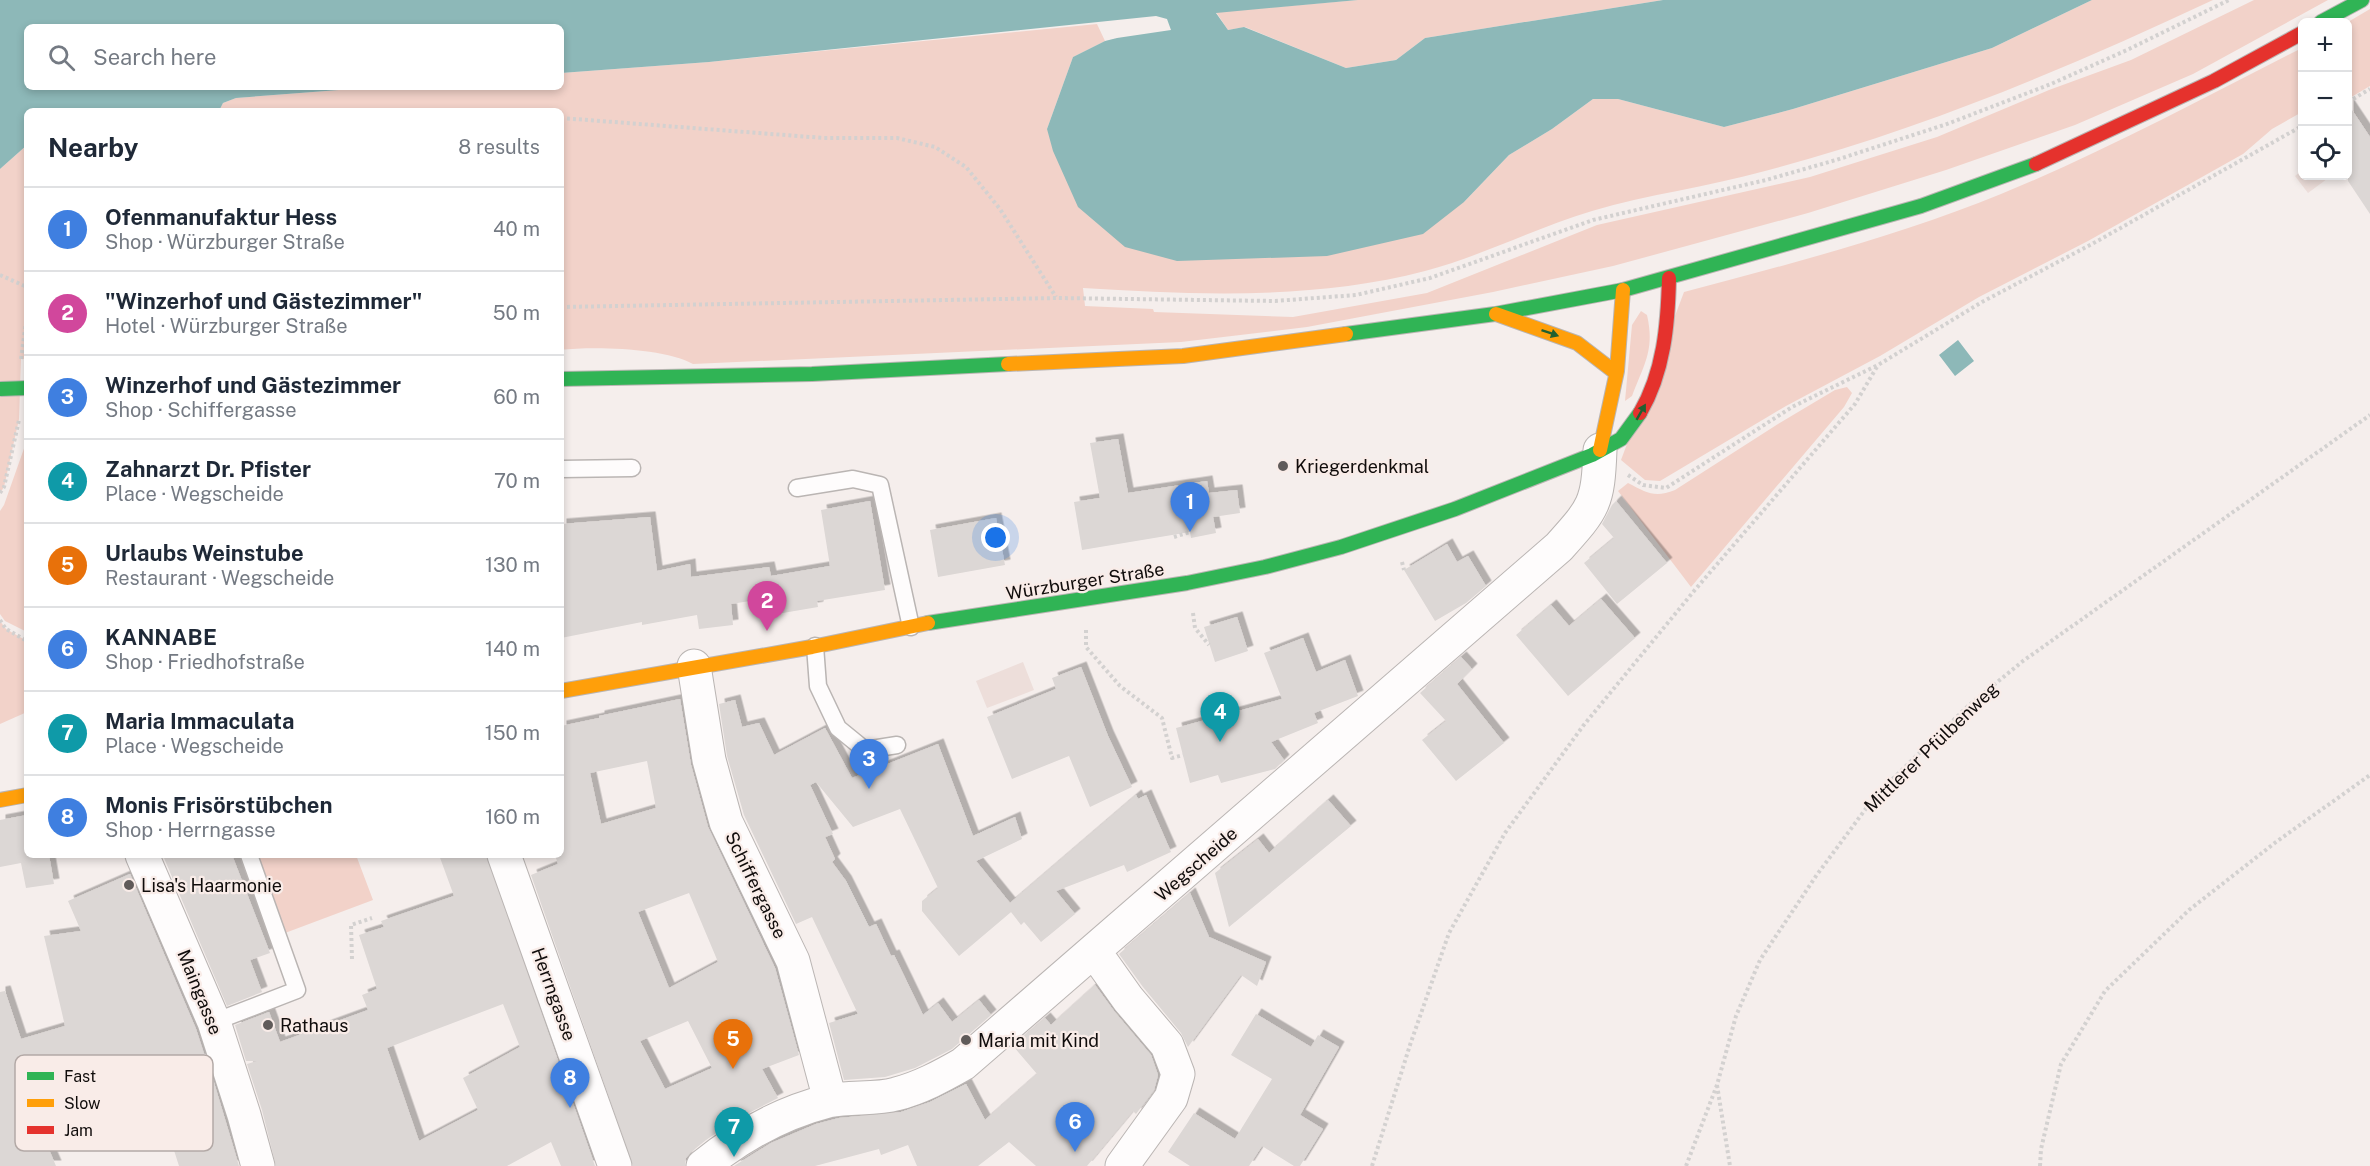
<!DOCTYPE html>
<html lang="en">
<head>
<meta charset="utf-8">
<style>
	:root { --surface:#fff; --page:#f6f6f7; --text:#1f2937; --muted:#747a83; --line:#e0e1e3; --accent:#0f766e }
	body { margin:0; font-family:"Public Sans",sans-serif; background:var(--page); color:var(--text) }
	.controls { position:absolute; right:18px; top:18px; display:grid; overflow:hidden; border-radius:9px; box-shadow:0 3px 9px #0003 }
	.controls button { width:54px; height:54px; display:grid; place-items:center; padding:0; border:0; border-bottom:2px solid var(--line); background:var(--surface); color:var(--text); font:30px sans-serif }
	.you { position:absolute; left:996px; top:538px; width:21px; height:21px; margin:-15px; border:4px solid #fff; border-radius:50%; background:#1a73e8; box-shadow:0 0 0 9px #1a73e833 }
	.badge { display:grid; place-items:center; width:39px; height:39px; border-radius:50%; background:var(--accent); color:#fff; font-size:20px; font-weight:700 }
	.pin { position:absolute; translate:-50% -50px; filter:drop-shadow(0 2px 3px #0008) }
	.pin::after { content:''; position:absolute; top:32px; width:21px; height:18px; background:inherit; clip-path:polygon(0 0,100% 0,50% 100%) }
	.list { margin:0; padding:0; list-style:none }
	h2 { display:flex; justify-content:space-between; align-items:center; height:78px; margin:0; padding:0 24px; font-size:26px }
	h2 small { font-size:20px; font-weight:400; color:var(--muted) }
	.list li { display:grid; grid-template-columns:39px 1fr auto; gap:18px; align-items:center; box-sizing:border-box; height:84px; padding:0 24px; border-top:2px solid var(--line) }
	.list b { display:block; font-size:22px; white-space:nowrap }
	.list p { margin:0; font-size:20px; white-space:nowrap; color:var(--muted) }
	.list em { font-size:20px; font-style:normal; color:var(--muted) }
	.icon { flex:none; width:33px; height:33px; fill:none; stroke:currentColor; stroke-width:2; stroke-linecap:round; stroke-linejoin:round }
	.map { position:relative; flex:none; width:2370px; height:1166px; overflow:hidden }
	.search { position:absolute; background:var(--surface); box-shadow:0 3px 9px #0003; left:24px; top:24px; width:540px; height:66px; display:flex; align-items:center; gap:15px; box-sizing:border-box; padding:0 21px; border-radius:9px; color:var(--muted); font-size:22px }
	.panel { position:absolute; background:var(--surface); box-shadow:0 3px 9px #0003; left:24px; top:108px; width:540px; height:750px; border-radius:9px }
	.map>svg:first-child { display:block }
	.built { fill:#eddeda }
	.green { fill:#f2d2c9 }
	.water { fill:#8db8b8 }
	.building { fill:#dcd7d5; fill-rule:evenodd; filter:url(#shadow) }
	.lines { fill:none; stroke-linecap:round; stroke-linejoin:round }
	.lane-casing { stroke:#bab5b3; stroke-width:19 }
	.street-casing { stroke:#bab5b3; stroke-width:35 }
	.fast-casing { stroke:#bab5b3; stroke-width:16 }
	.slow-casing { stroke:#bab5b3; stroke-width:16 }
	.jam-casing { stroke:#bab5b3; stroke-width:16 }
	.path { stroke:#d3d1d0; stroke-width:4; stroke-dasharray:3 3; stroke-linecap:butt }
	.lane { stroke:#fefcfc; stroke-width:16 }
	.street { stroke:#fefcfc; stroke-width:33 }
	.fast { stroke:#30b455; stroke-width:14 }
	.slow { stroke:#ff9f0a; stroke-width:14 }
	.jam { stroke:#e5322d; stroke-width:14 }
	.fast-bridge-casing { stroke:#bab5b3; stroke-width:16; stroke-linecap:butt }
	.fast-bridge { stroke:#30b455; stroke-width:14 }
	.oneway { fill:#206030 }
	.poi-dot { fill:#605b5a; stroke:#f9ece8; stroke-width:2 }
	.labels { text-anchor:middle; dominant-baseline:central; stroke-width:4.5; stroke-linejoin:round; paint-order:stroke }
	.poi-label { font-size:18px; fill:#100c0b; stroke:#f9ece8; text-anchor:start }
	.street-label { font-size:18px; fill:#100c0b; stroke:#f9ece8 }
	.key { fill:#f9ece8; stroke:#b3a9a6; stroke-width:1.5 }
	.key-label { font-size:16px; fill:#100c0b }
</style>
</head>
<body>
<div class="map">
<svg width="2370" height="1166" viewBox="0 0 2370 1166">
	<defs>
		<filter id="shadow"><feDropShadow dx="5.5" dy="-5.5" stdDeviation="0" flood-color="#0004"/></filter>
	</defs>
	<rect width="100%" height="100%" fill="#f5eeec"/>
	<!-- built -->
	<path class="built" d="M2302,170V176H2331L2308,193L2295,176Z
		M1023,662L1034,690L987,708L976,681Z"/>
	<!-- green -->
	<path class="green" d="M1358,0H1663L1425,38L1396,60L1346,68L1245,27L1228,30L1216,12Z
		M2092,0H2213C2068,68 1921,130 1765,171C1708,187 1649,194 1592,211C1535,228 1482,256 1425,271C1314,300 1197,295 1083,288L1085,306L1153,309L1154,312L1293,317L1427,293L1597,225L1810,177L1937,137L2049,90L2131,60L2254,0H2328L2193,74L2075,125L1946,170L1808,213L1613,266L1493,292L1307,327L1181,342L693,364C665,348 593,346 561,350V111H219L223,103L236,98L378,87H561V73L709,62L1097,24L1105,41L1073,57L1047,129L1464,202L1509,155L1552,129L1593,99H1618L1724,127L1793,109L1992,48Z
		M2370,9V86L2348,99V22Z
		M2302,48V112L2272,129L2243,154L2088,241L1979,297L1880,356L1786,406L1660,481L1645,480L1621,460L1684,292C1790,264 1898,236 2001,194C2104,152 2203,98 2302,48Z
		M27,145V359H21L19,419L4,487L0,493V169Z
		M1641,311L1647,315C1655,350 1644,364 1632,396L1625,401L1632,325Z
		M1847,387L1852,393L1844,407L1691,587L1618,491L1628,483C1647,493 1655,498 1675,490L1778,424L1835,390Z
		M27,440V632L5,621L0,614V511L4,505Z
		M0,621L6,629L27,641V712L0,724Z
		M256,855H356L373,900L285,933Z"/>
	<!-- water -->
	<path class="water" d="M0,0H1358L1216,13L1228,30L1244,27L1346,68L1396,60L1425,38L1663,0H2092L1992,48L1793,109L1724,127L1618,99H1593L1552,129L1509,155L1464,202L1423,234L1327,256L1177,261L1125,247L1078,207L1053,151L1047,129L1073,57L1105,41L1117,38L1171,30L1167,19L1156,16L709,62L561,73V27H27V87H378L236,98L223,103L219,111L92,109V111H27V145L0,169Z
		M1958,340L1974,361L1955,376L1939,355Z"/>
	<!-- building -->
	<path class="building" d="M2348,104L2370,137V214L2348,181Z
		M1118,439L1128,493L1207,481L1209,493L1237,490L1240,513L1213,517L1216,533L1191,538L1190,532L1082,550L1074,502L1100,498L1090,443Z
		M870,501L885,590L817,601L818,607L777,614L774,597L731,604L733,625L699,629L697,615L642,625V622L561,638V524L650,517L657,571L690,564L691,577L769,567L771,576L830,566L821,510Z
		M1616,501L1667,563L1617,604L1584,563L1614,538L1602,524L1612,505Z
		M996,518L1005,565L938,577L930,530Z
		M1447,544L1457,562L1468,556L1486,586L1466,603L1435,621L1404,570Z
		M1601,599L1635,638L1568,696L1516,635L1551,605L1569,626Z
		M1237,617L1248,651L1215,662L1204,627Z
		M1303,638L1316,672L1345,660L1358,696L1314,713L1318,723L1271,742L1284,760L1275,769L1221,783L1218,775L1190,783L1176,728L1282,699L1264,653Z
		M1461,657L1472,669L1457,684L1504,743L1456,781L1422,740L1446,721L1420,693Z
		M1081,667L1108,736L1132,787L1090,807L1069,756L1012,779L987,717L1056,689L1052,678Z
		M680,699L691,765L708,827L775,968L799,1055L762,1069L778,1098L737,1119L706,1140L691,1152L686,1158L685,1166H633L531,875L558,864L555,855H561V726L599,718V716ZM647,761L656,808L601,824L590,773ZM689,893L718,962L669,988L638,912ZM688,1021L712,1068L665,1089L640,1041Z
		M735,700L742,727L759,723L774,755L825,728L852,778L938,744L973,836L1015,817L1022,839L976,861L1010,903L1136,795L1138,799L1146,795L1171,852L1127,872L1124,865L1056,891L1075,914L1041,942L1024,922L1021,925L1011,912L959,956L922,911V901L938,888L900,809L853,827L816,782L810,785L833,834L825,837L835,859L832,862L846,881L869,927L876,924L891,956L894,955L923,1015L938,1003L952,1022L979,1000L991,1015L952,1049L915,1068L885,1077L844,1080L829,1023L858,1014L812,917L796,924L744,815L727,756L719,704Z
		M1328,800L1351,826L1229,927L1215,873L1258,839L1269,853Z
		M27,815V855H49L54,884L26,888L21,863L0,867V820Z
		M171,855H232L270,953L250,960L262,992L227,1006L164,858Z
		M439,855H486L595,1166H561L551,1142L507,1166H276L262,1110L247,1064L257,1061H246L235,1025L269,1012L280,1042L368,1010L362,995L377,989L359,935L384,927L381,921L454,896ZM503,1004L520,1047L463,1078L478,1110L419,1141L387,1048Z
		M130,874L196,1029L206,1060L90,1055L99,1078L43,1100L49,1120L38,1124L56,1166H0V992L5,991L21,1039L65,1026L44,936L81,931L68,901Z
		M1190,893L1209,937L1266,962L1257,986L1241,975L1188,1047L1181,1033L1143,987L1119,954Z
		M1095,985L1114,1011L1151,1055L1158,1075L1154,1090L1136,1114L1133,1111L1087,1166H1036L1009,1142L978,1166H917L908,1145L881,1155L879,1149L815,1166H734L771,1143L816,1124L839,1118L901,1112L930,1102L966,1084L985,1120L1037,1074L1013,1046L1045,1018L1051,1025Z
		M1256,1014L1311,1047L1318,1035L1339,1047L1300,1115L1323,1129L1300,1166H1294L1262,1146L1249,1166H1190L1168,1152L1194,1113L1235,1139L1272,1079L1231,1055Z
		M212,1076L239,1166H179L156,1094Z"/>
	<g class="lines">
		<defs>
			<path id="lane" d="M561,469L632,468
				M797,488L853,479L880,485L911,627
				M815,646L818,686L838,728L865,750L897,745
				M214,1022L297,990L249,855"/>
			<path id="street" d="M694,666L709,760L726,822L793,961L830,1100
				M142,855L214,1022L244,1115L258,1166
				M504,855L615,1166
				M1094,951L1128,999L1167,1045L1178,1074L1171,1098L1122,1166
				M703,1166C740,1136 781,1113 828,1101C850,1096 875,1100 896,1094C920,1088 942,1076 963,1064L1559,547C1594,508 1598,504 1600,450"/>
			<path id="fast" d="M2321,22L2362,0
				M1346,334L1495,314L1623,290L1921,206L2036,164
				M561,379L812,374L1008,364
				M928,623L1187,583L1265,567L1341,547L1455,509L1592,455L1621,439L1640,413"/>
			<path id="slow" d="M1496,314L1577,343L1616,373
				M1008,364L1183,356L1346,334
				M1600,450L1617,371L1623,290
				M561,691L812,647L928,623
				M0,800L27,795"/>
			<path id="jam" d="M2036,164L2214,81L2302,33
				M1640,413C1664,372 1668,324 1669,278"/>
		</defs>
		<!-- lane casing -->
		<use href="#lane" class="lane-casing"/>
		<!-- street casing -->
		<use href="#street" class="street-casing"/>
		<!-- fast casing -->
		<use href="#fast" class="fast-casing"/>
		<!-- slow casing -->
		<use href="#slow" class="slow-casing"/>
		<!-- jam casing -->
		<use href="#jam" class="jam-casing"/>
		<!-- path -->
		<path class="path" d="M414,87V90
			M2348,102L2370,89
			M561,118L824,138H897L935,147L966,167L1000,209L1056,297
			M0,275L27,287
			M561,307L1057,298L1275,301L1356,295L1430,278L1593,220L1766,180L1836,160L1947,124L2051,84L2127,50L2229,0
			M21,359L27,315
			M1628,475L1643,485L1666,488L1792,407L1878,365L1982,302L2092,244L2302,126
			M0,493L4,487L19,420
			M1174,537L1190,532
			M1402,562L1404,570
			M1193,613L1195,628L1209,645
			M0,620L6,629L27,641
			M1086,630V647L1120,686L1162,718L1172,758L1183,755
			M352,959L351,925L372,918
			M1717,1085L1730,1166
			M1372,1166L1410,1045L1449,933L1505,833L1583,726L1694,591L1855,404L1878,365
			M1686,1166L1717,1085L1736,1016L1760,960L1816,876L1876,795L1968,706L2023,661L2370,415
			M2040,1166L2041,1149L2061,1064L2105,991L2189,910L2276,842L2370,775"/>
		<!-- lane -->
		<use href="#lane" class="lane"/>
		<!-- street -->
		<use href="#street" class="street"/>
		<!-- fast -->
		<use href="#fast" class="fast"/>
		<!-- slow -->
		<use href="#slow" class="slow"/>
		<!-- jam -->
		<use href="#jam" class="jam"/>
		<defs>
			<path id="fast-bridge" d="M0,389L27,388"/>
		</defs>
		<!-- fast-bridge casing -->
		<use href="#fast-bridge" class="fast-bridge-casing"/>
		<!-- fast-bridge -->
		<use href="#fast-bridge" class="fast-bridge"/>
	</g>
	<!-- one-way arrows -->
	<defs><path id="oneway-solid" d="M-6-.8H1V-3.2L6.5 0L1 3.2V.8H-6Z" transform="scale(1.5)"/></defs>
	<g class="oneway">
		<use href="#oneway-solid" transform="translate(1550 333) rotate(19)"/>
		<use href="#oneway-solid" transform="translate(1641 412) rotate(-60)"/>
	</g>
	<!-- markers -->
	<g class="poi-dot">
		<circle cx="1283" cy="466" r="6"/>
		<circle cx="129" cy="885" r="6"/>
		<circle cx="268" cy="1025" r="6"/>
		<circle cx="966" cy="1040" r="6"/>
	</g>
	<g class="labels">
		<!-- poi labels -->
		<g class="poi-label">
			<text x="1295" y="466">Kriegerdenkmal</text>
			<text x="141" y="885">Lisa's Haarmonie</text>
			<text x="280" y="1025">Rathaus</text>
			<text x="978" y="1040">Maria mit Kind</text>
		</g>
		<!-- street labels -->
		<g class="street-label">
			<text transform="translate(1085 581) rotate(-9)">Würzburger Straße</text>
			<text transform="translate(1931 747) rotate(-44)">Mittlerer Pfülbenweg</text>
			<text transform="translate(1196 864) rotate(-41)">Wegscheide</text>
			<text transform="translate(756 885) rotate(64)">Schiffergasse</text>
			<text transform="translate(200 992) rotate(68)">Maingasse</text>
			<text transform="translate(554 994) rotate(70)">Herrngasse</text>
		</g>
	</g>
	<!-- legend -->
	<rect x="15" y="1055" width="198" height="96" rx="9" class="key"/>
	<rect x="27" y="1072" width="27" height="8" fill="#30b455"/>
	<rect x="27" y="1099" width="27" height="8" fill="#ff9f0a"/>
	<rect x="27" y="1126" width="27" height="8" fill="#e5322d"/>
	<g class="key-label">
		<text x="64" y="1082">Fast</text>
		<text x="64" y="1109">Slow</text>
		<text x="64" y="1136">Jam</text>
	</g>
</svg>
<div class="controls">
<button>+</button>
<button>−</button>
<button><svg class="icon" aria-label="locate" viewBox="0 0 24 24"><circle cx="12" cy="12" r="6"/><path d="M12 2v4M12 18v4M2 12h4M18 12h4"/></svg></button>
</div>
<div class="you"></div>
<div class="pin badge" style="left:1190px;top:532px;background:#3f7fe0">1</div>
<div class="pin badge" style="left:767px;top:631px;background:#d1479c">2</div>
<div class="pin badge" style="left:869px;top:789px;background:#3f7fe0">3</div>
<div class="pin badge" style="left:1220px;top:742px;background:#0f9aa8">4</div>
<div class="pin badge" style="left:733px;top:1069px;background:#e8710a">5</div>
<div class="pin badge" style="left:1075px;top:1152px;background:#3f7fe0">6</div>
<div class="pin badge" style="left:734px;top:1157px;background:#0f9aa8">7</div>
<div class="pin badge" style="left:570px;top:1108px;background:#3f7fe0">8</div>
<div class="search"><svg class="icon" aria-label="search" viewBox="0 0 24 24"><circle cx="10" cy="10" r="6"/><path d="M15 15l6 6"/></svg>Search here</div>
<section class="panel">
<h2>Nearby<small>8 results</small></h2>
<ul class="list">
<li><span class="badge" style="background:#3f7fe0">1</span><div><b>Ofenmanufaktur Hess</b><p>Shop · Würzburger Straße</p></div><em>40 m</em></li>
<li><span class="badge" style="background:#d1479c">2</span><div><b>&quot;Winzerhof und Gästezimmer&quot;</b><p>Hotel · Würzburger Straße</p></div><em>50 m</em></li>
<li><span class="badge" style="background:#3f7fe0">3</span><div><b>Winzerhof und Gästezimmer</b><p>Shop · Schiffergasse</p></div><em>60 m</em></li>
<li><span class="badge" style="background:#0f9aa8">4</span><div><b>Zahnarzt Dr. Pfister</b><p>Place · Wegscheide</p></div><em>70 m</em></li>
<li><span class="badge" style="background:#e8710a">5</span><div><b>Urlaubs Weinstube</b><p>Restaurant · Wegscheide</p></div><em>130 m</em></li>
<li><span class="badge" style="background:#3f7fe0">6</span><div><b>KANNABE</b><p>Shop · Friedhofstraße</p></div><em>140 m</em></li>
<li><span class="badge" style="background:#0f9aa8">7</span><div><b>Maria Immaculata</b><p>Place · Wegscheide</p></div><em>150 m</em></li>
<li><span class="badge" style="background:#3f7fe0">8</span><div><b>Monis Frisörstübchen</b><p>Shop · Herrngasse</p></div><em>160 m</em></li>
</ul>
</section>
</div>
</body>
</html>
